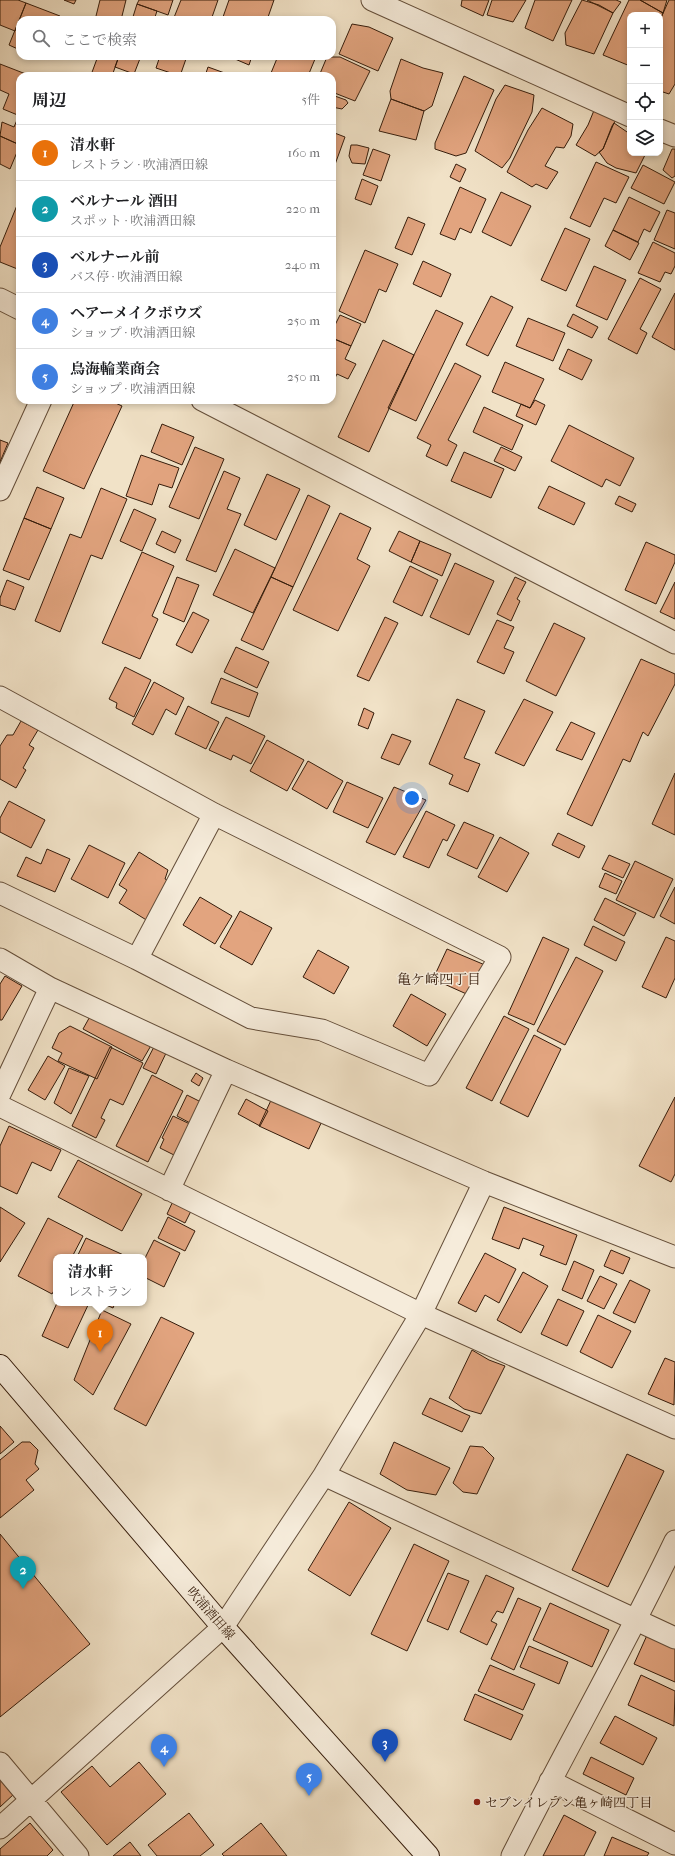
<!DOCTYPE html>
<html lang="ja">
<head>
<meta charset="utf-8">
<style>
	:root { --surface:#fff; --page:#f2f2f2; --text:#202124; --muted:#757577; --line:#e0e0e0; --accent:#8f2418 }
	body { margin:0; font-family:"IM FELL French Canon","Noto Serif JP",serif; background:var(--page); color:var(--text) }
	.controls { position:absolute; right:12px; top:12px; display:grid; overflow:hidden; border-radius:8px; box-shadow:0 2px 6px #0003 }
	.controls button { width:36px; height:36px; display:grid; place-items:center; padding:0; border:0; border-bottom:1px solid var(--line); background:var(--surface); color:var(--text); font:20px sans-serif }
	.you { position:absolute; left:412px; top:798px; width:14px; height:14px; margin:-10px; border:3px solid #fff; border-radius:50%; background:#1a73e8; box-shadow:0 0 0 6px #1a73e833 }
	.badge { display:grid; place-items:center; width:26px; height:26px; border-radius:50%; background:var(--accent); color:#fff; font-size:13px; font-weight:700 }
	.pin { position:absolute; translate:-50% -33px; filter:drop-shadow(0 1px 2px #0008) }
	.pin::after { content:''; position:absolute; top:21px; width:14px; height:12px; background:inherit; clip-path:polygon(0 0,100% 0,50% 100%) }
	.popup { position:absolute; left:53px; top:1254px; width:94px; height:52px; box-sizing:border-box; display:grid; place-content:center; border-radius:8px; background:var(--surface); filter:drop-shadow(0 1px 3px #0005); font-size:13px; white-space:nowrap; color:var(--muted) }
	.popup b { font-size:15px; color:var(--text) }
	.popup::after { content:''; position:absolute; left:50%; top:100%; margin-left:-8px; border:8px solid transparent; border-top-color:var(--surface) }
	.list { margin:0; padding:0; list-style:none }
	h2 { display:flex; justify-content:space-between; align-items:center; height:52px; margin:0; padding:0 16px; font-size:17px }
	h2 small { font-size:13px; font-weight:400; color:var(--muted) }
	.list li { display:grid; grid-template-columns:26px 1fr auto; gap:12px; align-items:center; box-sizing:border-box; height:56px; padding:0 16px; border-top:1px solid var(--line) }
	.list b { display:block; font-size:15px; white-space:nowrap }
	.list p { margin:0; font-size:13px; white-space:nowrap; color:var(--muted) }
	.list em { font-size:13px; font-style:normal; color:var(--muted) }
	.icon { flex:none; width:22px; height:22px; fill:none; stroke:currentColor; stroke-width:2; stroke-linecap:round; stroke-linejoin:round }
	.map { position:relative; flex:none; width:675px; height:1856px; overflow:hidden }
	.search { position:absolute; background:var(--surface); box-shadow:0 2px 6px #0003; left:16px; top:16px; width:320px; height:44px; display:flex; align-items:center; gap:10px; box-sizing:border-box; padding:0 14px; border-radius:12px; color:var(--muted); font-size:15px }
	.panel { position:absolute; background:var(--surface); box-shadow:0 2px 6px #0003; left:16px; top:72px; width:320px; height:332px; border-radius:12px }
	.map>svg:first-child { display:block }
	.building { fill:#e2a47f; stroke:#351c0b }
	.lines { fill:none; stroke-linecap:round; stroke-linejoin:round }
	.street-casing { stroke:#644e3a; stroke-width:23 }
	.secondary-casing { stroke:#351c0b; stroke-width:24 }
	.street { stroke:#f6ecdb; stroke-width:21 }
	.secondary { stroke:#f6ecdb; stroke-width:22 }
	.poi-dot { fill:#8f2418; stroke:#f6ecdb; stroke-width:1.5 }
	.labels { text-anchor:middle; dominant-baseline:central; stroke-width:3; stroke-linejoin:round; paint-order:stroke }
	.street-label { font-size:13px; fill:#351c0b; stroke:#f6ecdb }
	.poi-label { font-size:13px; fill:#351c0b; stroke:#f6ecdb; text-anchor:start }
	.neighbourhood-label { font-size:14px; fill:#351c0b; stroke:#f6ecdb }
</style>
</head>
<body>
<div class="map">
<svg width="675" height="1856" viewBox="0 0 675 1856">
	<rect width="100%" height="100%" fill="#f1e2c7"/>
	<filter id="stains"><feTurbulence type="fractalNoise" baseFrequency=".005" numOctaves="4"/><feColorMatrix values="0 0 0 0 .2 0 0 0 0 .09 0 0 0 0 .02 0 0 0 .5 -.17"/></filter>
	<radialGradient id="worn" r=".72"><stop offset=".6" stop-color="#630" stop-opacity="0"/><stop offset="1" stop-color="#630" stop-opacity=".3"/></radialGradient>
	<!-- building -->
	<path class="building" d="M0,0H18L26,3L15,31L0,25Z
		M64,0H76L74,4Z
		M100,0H126L121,20H95Z
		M139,0H173L168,15L137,4Z
		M181,0H218L211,20H173Z
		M229,0H274L267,20H230L223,17Z
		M462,0H489L483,16L461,6Z
		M492,0H526L513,22L487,15Z
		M535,0H572L553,41L525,28Z
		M582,0L599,5L613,13L594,54L566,45L565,33Z
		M587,0H616L621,2L613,13Z
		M629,0H640L663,13L660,20V15H630V66L603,55Z
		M640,0H667L663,13Z
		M669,0H675V84L669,94L660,91V20Z
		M26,3L60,16L59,20H20V50L9,45Z
		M137,4L157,11L154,20H132Z
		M352,24L369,27L393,38L378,71L339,54Z
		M98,56H119L112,76L91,75Z
		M119,56H141L134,74L115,67Z
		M160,56H187L180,76L156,68Z
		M228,56H252L249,65Z
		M278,56H308L315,59L308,76H279L271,73Z
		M327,57H340L370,71L355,101L332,92V76H319Z
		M401,59L423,68L443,73L432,106L424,111L391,99L390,91Z
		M0,64L31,76H20V116L3,109L9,94L0,90Z
		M208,67L233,76H205Z
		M464,76L494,90L466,153L456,156L435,149V143Z
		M505,85L534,95L532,112L510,158L502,168L475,151L496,99Z
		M332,95L346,100L348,103L342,109L332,107Z
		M391,99L424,111L416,140L379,131Z
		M542,108L573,124L571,136L564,148L556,147L545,166L558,172L547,189L536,184L532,187L507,172L528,130Z
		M595,108L618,117L612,126L603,149L595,156L576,145L588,125Z
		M17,120L20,121V145L0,136L2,122L14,127Z
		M614,123L630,134V153H646L636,173L616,168L607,163L599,152L603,149Z
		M332,132L345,137L333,170L332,169Z
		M0,136L20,145L10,169L0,164Z
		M351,145H357L369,148L365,164L352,163L349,156Z
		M373,149L390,155L381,181L363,175Z
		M672,149H675V176L672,178L663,170Z
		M596,162L629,177L616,203L604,198L590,227L570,218Z
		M456,164L466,169L460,182L450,177Z
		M643,165L675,182L664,204L631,188Z
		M362,179L378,186L371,205L355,199Z
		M460,187L486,199L471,233L460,228L455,240L440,234Z
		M501,192L531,206L511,246L482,232Z
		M629,197L660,212L650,232L644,229L638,242L613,230Z
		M20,198V270L0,262V247Z
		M667,210L675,213V249L654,240Z
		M408,217L425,224L412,255L395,248Z
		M565,228L590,239L566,291L541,280Z
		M613,230L639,243L630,260L605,246Z
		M653,242L675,253V266L671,274L665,272L660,282L638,273Z
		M365,250L398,264L386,292L379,289L365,323L339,311Z
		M423,261L451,274L441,297L413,284Z
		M594,266L626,280L607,320L576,306Z
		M640,278L661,289L640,329L647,333L637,354L608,339Z
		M675,293V350L652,337Z
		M491,296L513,307L488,356L466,345Z
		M436,310L463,323L416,421L388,408Z
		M573,314L598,327L592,338L567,326Z
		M340,315L361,324L351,346L332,338V331Z
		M528,318L565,333L553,361L516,346Z
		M332,338L351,346L345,359L356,364L348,379L337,374L332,384Z
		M383,340L414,355L369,452L338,437Z
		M568,349L592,360L582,380L559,369Z
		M505,362L544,379L530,408L492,392Z
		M455,363L481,376L448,440L457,445L447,466L426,456L431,445L417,438Z
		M75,400H109L122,406L84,489L43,471Z
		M535,400L545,405L536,425L516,416L521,404L530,408Z
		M484,407L523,425L512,450L473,432Z
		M162,424L194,437L182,465L151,452Z
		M569,425L634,458L620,486L606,479L602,487L551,461Z
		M0,440L8,443L0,462Z
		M195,447L224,459L199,519L169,507Z
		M501,447L522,457L515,471L494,461Z
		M464,452L504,469L491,498L451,481Z
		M141,455L179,468L172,488L159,484L152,505L126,496Z
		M224,471L240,478L227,509L241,514L216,572L186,560Z
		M267,474L300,489L276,540L244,525Z
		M549,486L585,503L574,525L538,508Z
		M37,487L64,498L51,529L24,518Z
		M101,488L127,499L102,559L91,555L60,632L35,621L70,534L81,538Z
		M308,495L330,506L293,587L271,577Z
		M619,496L636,504L632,512L615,504Z
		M134,509L156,519L142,551L120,541Z
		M340,513L371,528L357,559L370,566L338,631L293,610Z
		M24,518L51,529L29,580L3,570Z
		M162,531L181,540L175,553L156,544Z
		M399,531L420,541L411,562L389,551Z
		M420,541L451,554L442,576L411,562Z
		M646,542L675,555V562L656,604L625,590Z
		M235,549L275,568L253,613L213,595Z
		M142,552L174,566L152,616L158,619L140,659L102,643Z
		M455,563L494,581L469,635L430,617Z
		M410,566L438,580L422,616L393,602Z
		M177,577L199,585L184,622L163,613Z
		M271,577L293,587L263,650L241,640Z
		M515,577L526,582L517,599L520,601L511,621L497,614Z
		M7,580L24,587L15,610L0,605V598Z
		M675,582V619L660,612Z
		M193,612L209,620L192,653L176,645Z
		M385,617L398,623L369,681L357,676Z
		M497,620L514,627L504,648L514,652L504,674L477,662Z
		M554,623L585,638L556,696L526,681Z
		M236,647L269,662L257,688L224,672Z
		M641,659L675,674V684L648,736L643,732L630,762L623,759L592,826L567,814Z
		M125,667L151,680L134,717L116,708L117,703L109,699Z
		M221,678L258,693L249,717L211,703Z
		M154,682L184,698L176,715L166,709L153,735L132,724Z
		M457,699L485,711L464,758L480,764L468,792L449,784L453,775L429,764Z
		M524,699L553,712L524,766L495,753Z
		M188,706L219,722L206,749L175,734Z
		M364,708L374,713L368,729L358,725Z
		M226,717L265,736L251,764L233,755L231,760L209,750Z
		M21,721L38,730L29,745L34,748L23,768L26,770L16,788L0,779V746L7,735H13Z
		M571,722L595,733L582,760L556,750Z
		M392,734L411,741L399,765L381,758Z
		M267,740L304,760L287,791L250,771Z
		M308,761L343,781L327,809L292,789Z
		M675,773V835L652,824Z
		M347,782L383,798L368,828L333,812Z
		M394,787L426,800L395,855L366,842Z
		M9,801L45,820L31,848L0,832V818Z
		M426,811L455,825L447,841L443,839L429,868L403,857Z
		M464,822L494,835L477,869L447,855Z
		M558,833L585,846L579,858L552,845Z
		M500,837L529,853L507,892L478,877Z
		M89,845L125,863L108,898L71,879Z
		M47,849L70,859L55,892L17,876L26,857L41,864Z
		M139,852L168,870L165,879L173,882L148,921L119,903L127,890L119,885Z
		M609,855L630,864L623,878L602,869Z
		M635,861L673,879L654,918L616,900Z
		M605,873L622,881L616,894L599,887Z
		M675,887V924L660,916Z
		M200,897L232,916L215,944L183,925Z
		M605,898L636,913L624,936L594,920Z
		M240,911L272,928L252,965L220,947Z
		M593,926L625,942L616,961L584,945Z
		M543,937L569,949L534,1025L508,1014Z
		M666,937L675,941V978L666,998L642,987Z
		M447,949L485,965L471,996L433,979Z
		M318,950L349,967L334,994L303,977Z
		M576,957L603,971L565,1045L537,1031Z
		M5,976L22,986L2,1020H0V984Z
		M411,994L446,1014L427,1046L393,1026Z
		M97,1004L156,1037L142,1061L83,1029Z
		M504,1016L529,1029L492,1101L466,1088Z
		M70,1026L112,1047L97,1079L58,1061L62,1053L52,1048L59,1033Z
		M534,1035L561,1049L528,1117L500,1103Z
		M156,1043L168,1049L156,1074L143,1068Z
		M110,1047L143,1063L123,1105L110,1099L101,1118L105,1120L96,1138L72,1126Z
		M48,1056L65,1066L45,1100L28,1090Z
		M69,1068L89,1076L71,1114L54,1103Z
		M196,1073L203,1078L199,1086L191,1081Z
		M152,1075L183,1091L148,1162L116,1146Z
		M187,1095L203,1103L192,1124L177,1116Z
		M273,1096L323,1119L309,1149L259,1126Z
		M675,1097V1174L671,1182L639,1166Z
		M246,1099L268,1111L260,1126L238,1114Z
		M173,1116L192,1125L176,1156L160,1148L164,1139L162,1138Z
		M9,1126L61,1150L51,1171L32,1162L17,1194L0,1186V1146Z
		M78,1160L142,1194L122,1231L58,1197Z
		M174,1199L192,1209L185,1223L167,1214Z
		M0,1207L25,1223L0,1262Z
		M504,1207L577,1235L566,1265L540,1255L544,1246L523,1238L519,1249L492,1239Z
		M168,1217L195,1231L185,1251L158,1238Z
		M48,1218L83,1236L72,1257H56V1287L52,1294L18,1276Z
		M86,1238L128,1257H77Z
		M154,1240L180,1253L164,1287L144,1277V1260Z
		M611,1250L630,1258L623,1274L604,1266Z
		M485,1253L516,1269L499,1303L485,1295L476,1312L458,1303Z
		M574,1261L594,1270L582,1299L562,1290Z
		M523,1272L548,1286L521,1333L497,1320Z
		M600,1276L617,1284L604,1309L587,1301Z
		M630,1280L650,1290L635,1323L613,1313Z
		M558,1299L584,1311L567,1346L541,1334Z
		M57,1303H89L68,1348L42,1336Z
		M102,1303H115L113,1308Z
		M102,1310L131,1324L93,1395L74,1380Z
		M598,1315L631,1331L612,1368L580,1352Z
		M161,1317L194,1333L146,1426L114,1409Z
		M472,1350L489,1360L505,1366L481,1414L464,1409L449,1398Z
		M665,1358L675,1362L674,1405L648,1394Z
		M430,1398L470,1416L462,1432L422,1414Z
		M0,1426L14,1442L0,1454Z
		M22,1442H30L38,1450L35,1464L39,1469L26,1480L34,1490L0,1518V1460Z
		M394,1442L450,1468L436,1495L407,1490L380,1474Z
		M470,1446L483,1447L494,1458L477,1494L463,1492L453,1483Z
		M627,1454L664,1471L608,1587L572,1570Z
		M349,1502L391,1528L350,1596L308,1570Z
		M0,1534L90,1644L0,1717Z
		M414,1544L449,1561L407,1651L371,1634Z
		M448,1573L469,1581L448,1630L427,1621Z
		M486,1575L514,1588L503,1613L497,1611L491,1621L497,1624L487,1645L460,1632Z
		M518,1598L541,1608L514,1670L491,1659Z
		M550,1603L609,1630L592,1667L533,1640Z
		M648,1633L675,1645V1682L634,1664Z
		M529,1646L568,1662L559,1684L520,1667Z
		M490,1665L535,1684L523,1710L478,1691Z
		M641,1675L675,1691L674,1726L628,1705Z
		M475,1694L523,1715L511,1740L464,1720Z
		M615,1716L657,1738L643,1765L600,1743Z
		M591,1757L634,1778L626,1795L583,1774Z
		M139,1762L166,1794L107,1845L61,1792L92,1766L110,1787Z
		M0,1778L14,1794L0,1807Z
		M189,1813L214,1845L200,1856H157L148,1845Z
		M564,1815L596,1832L584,1856H543Z
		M30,1823L53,1850L47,1856H0V1849Z
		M261,1823L287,1856H224L222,1854Z
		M612,1837L649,1853L647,1856H604Z
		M130,1842L141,1856H113Z"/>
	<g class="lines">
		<defs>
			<path id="street" d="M372,0L630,116
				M660,130L675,136
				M0,299L20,309
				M202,400L675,643
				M0,490L41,400
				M0,697L214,814L500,957L429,1075L322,1030L251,1018L137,959L0,893
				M0,959L50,988L226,1070
				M137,959L214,814
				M0,1094L50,988
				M0,1106L421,1314L675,1428
				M169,1190L226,1070L484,1182L675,1257
				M324,1475L675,1638
				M0,1763L78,1856
				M550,1781L675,1844
				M0,1828L223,1627L324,1475L421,1314L484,1182
				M512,1856C565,1750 624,1648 675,1541"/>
			<path id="secondary" d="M0,1366L223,1627L428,1856"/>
		</defs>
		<!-- street casing -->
		<use href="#street" class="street-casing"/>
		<!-- secondary casing -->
		<use href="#secondary" class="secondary-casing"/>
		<!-- street -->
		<use href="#street" class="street"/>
		<!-- secondary -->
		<use href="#secondary" class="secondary"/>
	</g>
	<!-- markers -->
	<circle class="poi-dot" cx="477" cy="1802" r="4"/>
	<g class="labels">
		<!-- street labels -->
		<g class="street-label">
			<text transform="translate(211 1613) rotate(49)">吹浦酒田線</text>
		</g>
		<!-- poi labels -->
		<g class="poi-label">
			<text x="485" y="1802">セブンイレブン亀ヶ崎四丁目</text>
		</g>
		<!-- neighbourhood labels -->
		<g class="neighbourhood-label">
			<text x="439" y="979">亀ケ崎四丁目</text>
		</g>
	</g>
	<rect width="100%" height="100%" filter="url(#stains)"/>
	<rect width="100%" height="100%" fill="url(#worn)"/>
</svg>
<div class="controls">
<button>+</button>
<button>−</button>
<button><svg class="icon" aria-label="locate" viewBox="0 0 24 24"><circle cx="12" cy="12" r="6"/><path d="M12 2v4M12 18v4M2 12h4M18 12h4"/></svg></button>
<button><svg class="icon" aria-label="layers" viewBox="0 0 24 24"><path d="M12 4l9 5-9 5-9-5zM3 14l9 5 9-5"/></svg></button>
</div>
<div class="you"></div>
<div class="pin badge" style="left:100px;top:1352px;background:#e8710a">1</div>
<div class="popup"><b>清水軒</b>レストラン</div>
<div class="pin badge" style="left:23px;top:1589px;background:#0f9aa8">2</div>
<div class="pin badge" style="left:385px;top:1762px;background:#1a4fb4">3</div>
<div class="pin badge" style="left:164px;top:1767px;background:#3f7fe0">4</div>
<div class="pin badge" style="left:309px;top:1796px;background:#3f7fe0">5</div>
<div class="search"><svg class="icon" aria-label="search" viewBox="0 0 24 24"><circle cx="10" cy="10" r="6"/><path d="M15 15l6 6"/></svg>ここで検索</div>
<section class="panel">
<h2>周辺<small>5件</small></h2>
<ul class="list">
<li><span class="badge" style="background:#e8710a">1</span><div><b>清水軒</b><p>レストラン · 吹浦酒田線</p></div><em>160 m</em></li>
<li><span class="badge" style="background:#0f9aa8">2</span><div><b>ベルナール 酒田</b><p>スポット · 吹浦酒田線</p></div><em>220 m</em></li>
<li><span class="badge" style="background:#1a4fb4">3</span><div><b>ベルナール前</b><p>バス停 · 吹浦酒田線</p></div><em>240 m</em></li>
<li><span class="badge" style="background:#3f7fe0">4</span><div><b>ヘアーメイクボウズ</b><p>ショップ · 吹浦酒田線</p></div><em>250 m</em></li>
<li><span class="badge" style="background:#3f7fe0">5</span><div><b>鳥海輪業商会</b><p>ショップ · 吹浦酒田線</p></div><em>250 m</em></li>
</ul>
</section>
</div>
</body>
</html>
